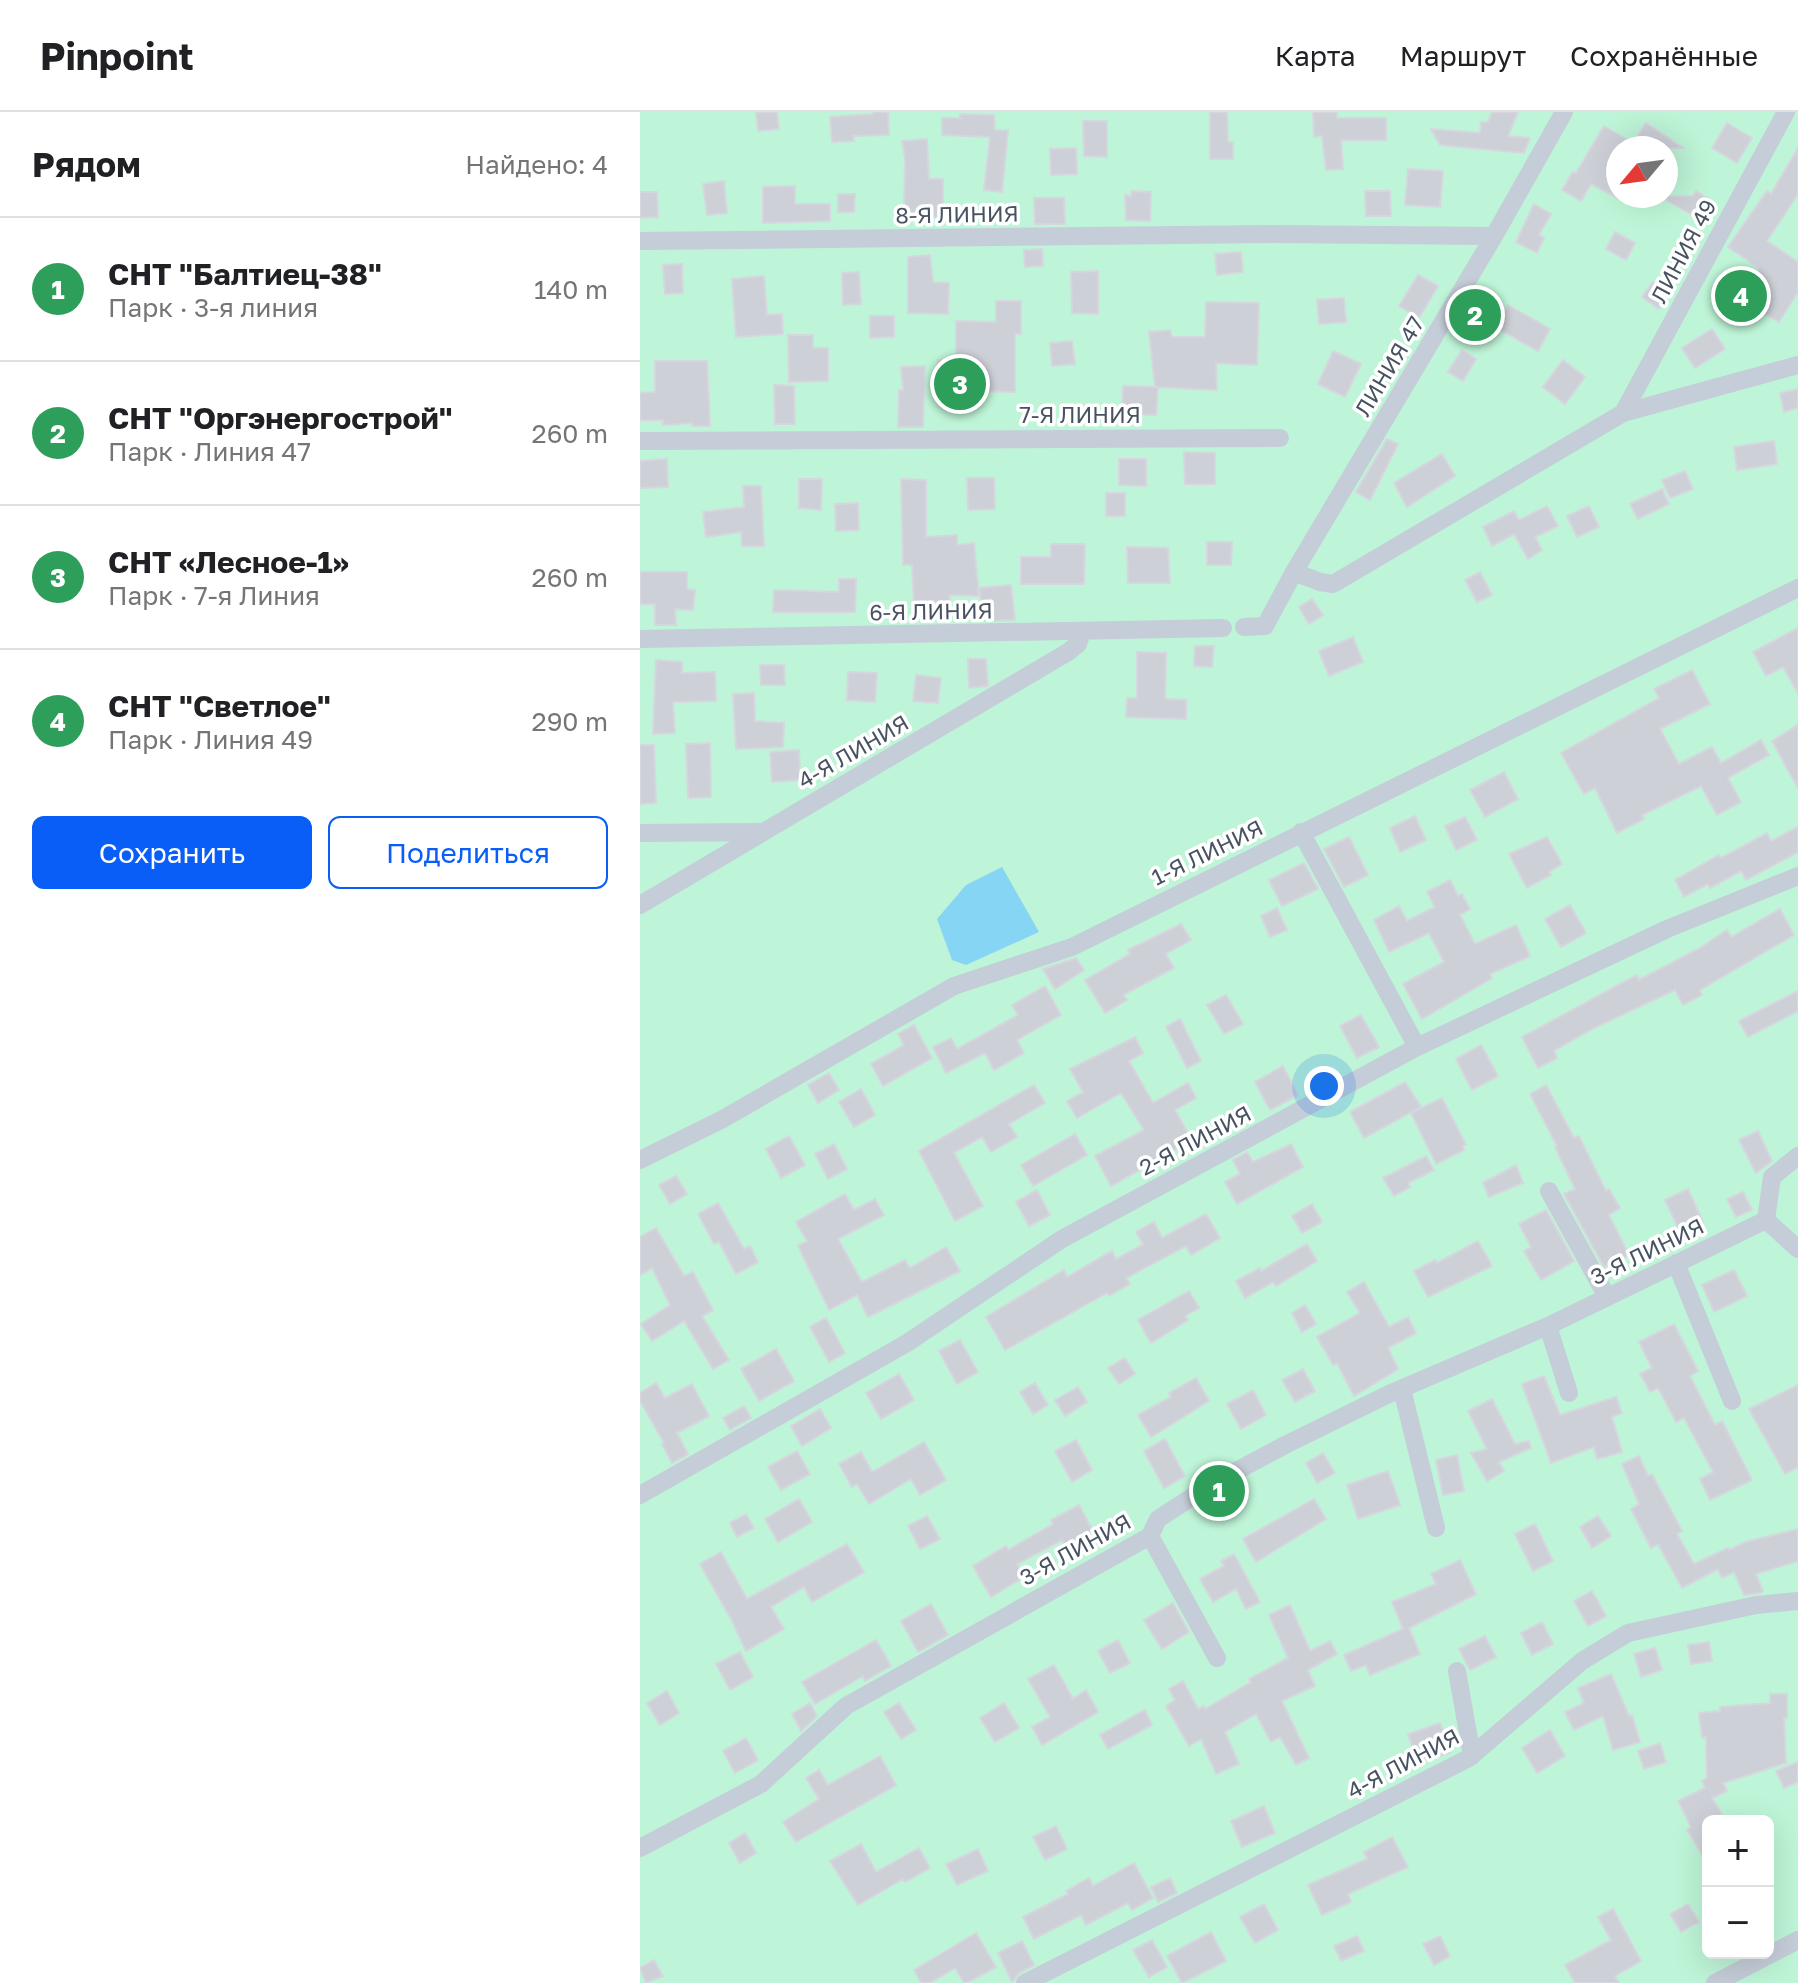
<!DOCTYPE html>
<html lang="ru">
<head>
<meta charset="utf-8">
<style>
	:root { --surface:#fff; --page:#f6f6f6; --text:#202124; --muted:#757577; --line:#e0e0e0; --accent:#095ef8 }
	body { margin:0; font-family:"Golos Text",sans-serif; background:var(--page); color:var(--text) }
	.controls { position:absolute; right:24px; bottom:24px; display:grid; overflow:hidden; border-radius:12px; box-shadow:0 8px 32px #0002 }
	.controls button { width:72px; height:72px; display:grid; place-items:center; padding:0; border:0; border-bottom:2px solid var(--line); background:var(--surface); color:var(--text); font:40px sans-serif }
	.compass { position:absolute; left:966px; top:24px; width:72px; height:72px; border-radius:50%; background:var(--surface); box-shadow:0 8px 32px #0002; rotate:241deg }
	.you { position:absolute; left:684px; top:974px; width:28px; height:28px; margin:-20px; border:6px solid #fff; border-radius:50%; background:#1a73e8; box-shadow:0 0 0 12px #1a73e833 }
	.badge { display:grid; place-items:center; width:52px; height:52px; border-radius:50%; background:var(--accent); color:#fff; font-size:26px; font-weight:700 }
	.pin { position:absolute; translate:-50% -50%; border:4px solid #fff; box-shadow:0 2px 8px #0006 }
	.list { margin:0; padding:0; list-style:none }
	h2 { display:flex; justify-content:space-between; align-items:center; height:104px; margin:0; padding:0 32px; font-size:34px }
	h2 small { font-size:26px; font-weight:400; color:var(--muted) }
	.list li { display:grid; grid-template-columns:52px 1fr auto; gap:24px; align-items:center; box-sizing:border-box; height:144px; padding:0 32px; border-top:2px solid var(--line) }
	.list b { display:block; font-size:30px; white-space:nowrap }
	.list p { margin:0; font-size:26px; white-space:nowrap; color:var(--muted) }
	.list em { font-size:26px; font-style:normal; color:var(--muted) }
	.actions { display:flex; gap:16px; padding:24px 32px }
	.actions a { flex:1; padding:18px 0; border:2px solid var(--accent); border-radius:12px; text-align:center; font-size:28px; color:var(--accent) }
	.actions .main { background:var(--accent); color:#fff }
	.map { position:relative; flex:none; width:1158px; height:1871px; overflow:hidden }
	header { display:flex; align-items:center; gap:48px; box-sizing:border-box; height:112px; padding:0 40px; background:var(--surface); border-bottom:2px solid var(--line) }
	header strong { font-size:38px }
	nav { display:flex; gap:44px; margin-inline-start:auto; font-size:28px }
	main { display:flex }
	aside { flex:1; background:var(--surface) }
	.map>svg:first-child { display:block }
	.green { fill:#bef4d7; fill-rule:evenodd }
	.water { fill:#87d5f5 }
	.building { fill:#ced0d8; stroke:#d6d7de; stroke-width:2 }
	.lines { fill:none; stroke-linecap:round; stroke-linejoin:round }
	.minor { stroke:#c5cdd8; stroke-width:18 }
	.labels { text-anchor:middle; dominant-baseline:central; stroke-width:7; stroke-linejoin:round; paint-order:stroke }
	.street-label { font-size:22px; fill:#485362; stroke:#fff }
</style>
</head>
<body>
<header>
<strong>Pinpoint</strong>
<nav><a>Карта</a><a>Маршрут</a><a>Сохранённые</a></nav>
</header>
<main>
<aside>
<h2>Рядом<small>Найдено: 4</small></h2>
<ul class="list">
<li><span class="badge" style="background:#2e9e5b">1</span><div><b>СНТ &quot;Балтиец-38&quot;</b><p>Парк · 3-я линия</p></div><em>140 m</em></li>
<li><span class="badge" style="background:#2e9e5b">2</span><div><b>СНТ &quot;Оргэнергострой&quot;</b><p>Парк · Линия 47</p></div><em>260 m</em></li>
<li><span class="badge" style="background:#2e9e5b">3</span><div><b>СНТ «Лесное-1»</b><p>Парк · 7-я Линия</p></div><em>260 m</em></li>
<li><span class="badge" style="background:#2e9e5b">4</span><div><b>СНТ &quot;Светлое&quot;</b><p>Парк · Линия 49</p></div><em>290 m</em></li>
</ul>
<div class="actions"><a class="main">Сохранить</a><a>Поделиться</a></div>
</aside>
<div class="map">
<svg width="1158" height="1871" viewBox="0 0 1158 1871">
	<rect width="100%" height="100%" fill="#f4f2f2"/>
	<!-- green -->
	<path class="green" d="M0,0H1158V1871H0ZM978,36H1026V84H978ZM1068,1709H1128V1841H1068Z"/>
	<!-- water -->
	<path class="water" d="M362,755L399,820L326,853L312,848L297,807L326,773Z"/>
	<!-- building -->
	<path class="building" d="M116,0H137L139,17L118,19Z
		M233,0H248L249,23L213,24L214,29L192,30L190,5L233,2Z
		M570,0H587L588,30H593V47H570Z
		M673,0H697V6H746V28H701L703,57L686,58L682,24L674,25Z
		M852,0H878L868,24L890,26L884,41L800,33L791,17L840,21L841,10H848Z
		M320,2L354,3L355,18H368L362,80L344,78L350,25L302,23V6H320Z
		M443,9H467V45L444,44Z
		M1006,11L1043,36H978V86L951,72L941,89L922,78L933,60L936,61L964,14L993,31Z
		M1087,11L1112,26L1097,51L1072,36Z
		M287,27L289,67H303V106L264,105L265,46L262,29Z
		M436,36L437,62L411,63L410,37Z
		M1158,36V82L1127,129L1158,150V180L1139,210L1101,188L1119,156L1088,135L1127,79L1131,82Z
		M768,57L803,59L800,95L765,93Z
		M84,69L87,101L67,103L63,72Z
		M155,74V92H190V109L123,111V75Z
		M492,79L511,80L510,109L486,108L485,83L491,84Z
		M725,79H750L751,104H726Z
		M1056,79L1074,90L1063,109L1019,84H1053Z
		M0,80H17L18,105L0,106Z
		M198,82H215L214,100H198Z
		M394,86H424L425,112H395Z
		M894,92L911,102L899,123L904,126L897,141L876,130Z
		M975,120L995,131L986,148L966,137Z
		M402,137L403,154L385,155L384,138Z
		M601,140L603,160L577,163L575,142Z
		M290,143L293,170L309,171L308,202L268,201V145Z
		M42,152L43,181L25,182L23,153Z
		M458,159V202L432,201L431,160Z
		M219,160L221,192L203,193L202,161Z
		M778,163L798,174L779,206L759,194Z
		M124,164L127,203L142,202L143,222L96,225L92,167Z
		M1013,170L1030,181L1019,197L1002,185Z
		M1084,173L1099,182L1090,195L1076,186Z
		M704,186L706,210L679,212L677,188Z
		M356,189H381V222H375V280L332,279V268L297,266L298,248L316,250V209L356,210Z
		M566,190L619,191L617,253L576,251L577,278L515,275L509,220L530,218L532,225H565Z
		M868,193L910,217L898,239L855,215Z
		M230,204H254V225L230,226Z
		M1072,217L1085,237L1055,256L1042,236Z
		M148,223H173V236H188V269L149,270Z
		M432,229L435,252L412,254L410,231Z
		M822,238L836,247L823,269L808,260Z
		M693,239L721,252L705,285L678,272Z
		M923,248L945,265L925,292L903,275Z
		M15,249H67L70,314H53L52,311L23,313V308H0V281L15,280Z
		M285,254L283,315H258L259,278H263L261,255Z
		M134,273L154,274L155,312H135Z
		M483,274L518,275L516,303L482,302Z
		M1158,277V296L1144,300L1140,281Z
		M747,327L758,332L730,388L716,380Z
		M1134,329L1137,352L1097,358L1094,335Z
		M544,340L575,341V372H545Z
		M802,342L815,364L767,395L754,371Z
		M27,347L28,375L0,376V349Z
		M479,347H506V374L479,373Z
		M1045,359L1053,377L1030,386L1022,368Z
		M327,366H354L355,397L328,398Z
		M159,367H182L181,398L159,396Z
		M261,367L286,368V425L317,423V433L334,431L339,484L310,483L309,491L274,493L272,453H263Z
		M103,374H121L124,434H102L101,420L66,425L63,400L104,395Z
		M1022,377L1029,392L998,407L990,392Z
		M466,381H485V404H466Z
		M218,391L219,418L196,419L195,392Z
		M907,394L918,414L895,425L902,438L888,447L874,422L852,434L843,415L874,399L879,408Z
		M949,394L959,415L937,425L927,404Z
		M567,430H592L591,453H567Z
		M411,432H445L444,472H381V445H411Z
		M487,435L528,436L530,471H488Z
		M0,460H47V477L55,478L53,498L35,497L36,513H15V492H0Z
		M840,460L852,483L837,490L825,468Z
		M199,467H216L215,500H133L134,478L199,480Z
		M371,473L375,508L343,509L339,476Z
		M672,487L683,503L669,512L659,495Z
		M1158,516V581L1143,555L1126,564L1113,540Z
		M713,525L723,550L689,564L679,539Z
		M555,534H574L572,555L554,554Z
		M497,540L526,541L525,587L546,588V607L486,605L487,586H497Z
		M328,547H346L348,574L329,576Z
		M16,548L42,550V561L75,560L76,589L33,590L35,621L13,622Z
		M120,553H144L145,573H121Z
		M1052,558L1070,592L1020,617L1039,652L1072,635L1081,651L1121,628L1129,643L1088,666L1101,690L1077,703L1061,674L1002,703L1004,707L977,721L955,676L944,682L921,641L1019,586L1014,577Z
		M208,560L237,561L235,590L207,588Z
		M276,563L301,566L298,591L273,589Z
		M114,581L115,609L144,611L143,635L96,637L93,582Z
		M1158,613V676L1132,629Z
		M70,631L71,685L48,686L46,632Z
		M0,633H14L16,691L0,692Z
		M159,638L160,668L132,670L130,640Z
		M864,660L878,687L845,705L830,678Z
		M775,704L786,728L760,740L750,716Z
		M825,705L837,728L816,738L805,714Z
		M1158,715V740L1106,768L1101,759L1070,776L1068,772L1044,785L1035,768L1079,743L1081,746L1127,721L1131,729Z
		M709,725L728,763L704,775L684,737Z
		M907,725L922,752L909,760L911,763L887,776L869,742Z
		M664,751L678,777L642,794L629,768Z
		M810,768L818,784L822,782L830,797L820,803L835,832L876,813L890,844L850,862L852,866L782,907L763,872L804,850L789,821L749,840L734,808L759,794L767,809L795,795L787,780Z
		M930,793L946,821L921,835L905,807Z
		M637,796L647,818L630,825L621,804Z
		M1140,797L1154,823L1060,878L1062,883L1043,893L1035,878L954,916L914,939L917,946L898,956L882,925L997,863L999,868L1060,836L1087,818L1091,825Z
		M541,812L551,828L526,842L534,856L483,883L487,888L465,901L445,868L490,842L488,838Z
		M436,846L444,858L415,877L403,857Z
		M405,874L421,903L377,928L384,941L354,958L345,941L306,961L293,935L311,926L317,937L378,903L372,893Z
		M1158,879V899L1108,925L1099,909Z
		M586,883L603,912L584,922L567,893Z
		M721,903L739,935L717,946L700,914Z
		M540,907L561,949L547,956L526,915Z
		M274,913L292,946L243,974L231,952L264,933L258,922Z
		M495,925L503,941L489,949L513,991L548,971L556,986L535,998L552,1028L471,1074L455,1044L504,1018L481,981L437,1006L427,989L443,980L430,957Z
		M841,933L858,964L832,978L816,947Z
		M643,954L658,983L630,998L615,970Z
		M189,961L199,978L178,991L168,973Z
		M765,970L781,995L724,1026L710,1000Z
		M394,973L405,991L369,1012L377,1025L351,1040L342,1025L314,1041L343,1094L315,1109L279,1039Z
		M906,973L934,1026L939,1024L966,1079L969,1077L980,1096L969,1103L989,1143L964,1155L924,1082L935,1077L915,1035L917,1034L890,982Z
		M221,977L235,1003L214,1015L199,990Z
		M802,986L826,1033L823,1034L824,1038L796,1052L771,1001Z
		M1118,1019L1132,1049L1116,1061L1099,1028Z
		M435,1022L447,1043L393,1074L381,1053Z
		M149,1024L165,1053L141,1066L126,1037Z
		M194,1032L207,1057L188,1067L175,1042Z
		M651,1032L663,1055L597,1092L585,1070L600,1062L593,1048L607,1040L613,1050Z
		M786,1044L794,1058L768,1071L770,1075L754,1084L743,1066Z
		M876,1053L883,1071L849,1085L843,1071Z
		M36,1064L47,1082L30,1092L19,1073Z
		M1048,1077L1063,1110L1040,1120L1025,1088Z
		M397,1078L410,1103L389,1114L376,1090Z
		M1103,1080L1112,1098L1096,1105L1087,1087Z
		M205,1082L214,1098L235,1087L244,1103L198,1127L222,1170L265,1148L270,1156L306,1135L320,1159L228,1205L217,1183L189,1198L158,1134L167,1129L156,1110Z
		M78,1091L104,1137L110,1134L118,1150L96,1162L79,1130L74,1132L58,1102Z
		M672,1092L682,1110L662,1121L652,1104Z
		M906,1098L934,1149L901,1168L884,1139L891,1135L879,1112Z
		M566,1102L580,1126L551,1143L546,1134L486,1166L490,1172L469,1184L467,1181L365,1238L346,1205L424,1158L427,1165L472,1139L476,1147L503,1132L496,1120L514,1110L522,1126Z
		M16,1116L44,1164L53,1160L73,1198L62,1204L89,1248L73,1257L44,1209L12,1229L1,1212L30,1193L12,1156L0,1163V1125Z
		M838,1129L852,1154L788,1185L774,1159L795,1148L797,1151Z
		M667,1132L677,1149L636,1174L633,1170L605,1186L596,1169L620,1156L621,1159Z
		M1094,1158L1107,1184L1074,1200L1062,1173Z
		M724,1170L749,1215L768,1205L776,1221L748,1236L758,1257L714,1284L697,1251L693,1253L677,1225L720,1201L707,1180Z
		M549,1179L559,1196L545,1204L548,1208L511,1231L498,1208Z
		M665,1193L676,1212L662,1220L652,1201Z
		M186,1206L205,1241L189,1250L170,1215Z
		M1034,1212L1058,1259L1050,1264L1075,1313L1082,1309L1112,1368L1070,1388L1060,1367L1073,1360L1044,1306L1036,1310L1018,1276L1010,1280L1000,1262L1012,1256L999,1230Z
		M320,1228L338,1260L317,1272L299,1239Z
		M136,1237L154,1269L119,1289L101,1257Z
		M485,1246L495,1262L479,1272L468,1256Z
		M663,1257L675,1279L655,1290L642,1268Z
		M259,1262L274,1288L241,1307L226,1281Z
		M904,1264L920,1303L976,1285L982,1301L972,1305L982,1340L957,1347L954,1335L911,1351L882,1272Z
		M556,1266L569,1289L511,1325L498,1303L531,1285L529,1281Z
		M16,1271L25,1286L52,1272L69,1304L37,1321L48,1342L32,1351L22,1332L24,1331L0,1289V1281Z
		M395,1271L408,1293L393,1302L380,1280Z
		M1158,1273V1355L1145,1362L1109,1297Z
		M438,1275L447,1290L425,1304L415,1288Z
		M613,1278L626,1303L601,1317L587,1292Z
		M852,1287L875,1332L889,1329L891,1336L859,1350L864,1359L847,1369L831,1341L847,1337L828,1299Z
		M104,1294L111,1306L90,1318L83,1306Z
		M180,1297L191,1316L162,1334L151,1314Z
		M525,1327L545,1364L524,1376L504,1339Z
		M436,1328L452,1358L432,1370L415,1339Z
		M284,1330L306,1368L280,1383L271,1367L229,1392L217,1372L212,1375L199,1352L221,1340L232,1360Z
		M157,1339L170,1362L141,1378L128,1355Z
		M683,1341L695,1361L677,1371L666,1351Z
		M817,1343L824,1379L803,1383L796,1348Z
		M999,1344L1008,1364L1012,1362L1042,1419L1037,1422L1054,1452L1088,1436L1089,1438L1105,1430L1158,1417V1449L1116,1462L1123,1479L1120,1481L1104,1483L1094,1460L1082,1466L1078,1457L1042,1476L1018,1432L1011,1436L991,1397L999,1392L982,1352Z
		M748,1359L760,1393L718,1407L707,1373Z
		M159,1387L172,1410L138,1430L125,1407Z
		M674,1387L686,1407L616,1450L603,1427Z
		M439,1393L453,1419L425,1434L422,1428L377,1452L384,1465L351,1485L333,1454L366,1434L368,1438L413,1412L411,1408Z
		M106,1402L114,1416L97,1425L90,1411Z
		M287,1404L300,1427L280,1437L268,1414Z
		M958,1404L971,1424L952,1436L940,1415Z
		M895,1412L913,1449L893,1459L875,1422Z
		M207,1432L224,1460L172,1490L164,1475L131,1495L144,1517L106,1539L92,1509L60,1452L81,1440L107,1487Z
		M594,1442L620,1490L606,1497L596,1477L573,1490L560,1467L584,1454L581,1449Z
		M820,1448L836,1482L769,1516L780,1542L730,1563L726,1553L711,1559L704,1543L763,1517L752,1490L796,1472L791,1462Z
		M952,1479L966,1504L948,1514L934,1489Z
		M533,1491L549,1520L522,1537L504,1508Z
		M291,1492L308,1523L278,1540L261,1509Z
		M650,1493L670,1539L690,1529L697,1542L668,1558L675,1574L642,1589L669,1646L656,1653L640,1625L631,1630L616,1602L585,1620L599,1652L576,1662L561,1627L549,1634L526,1594L535,1588L529,1577L543,1569L558,1597L564,1594L565,1597L611,1570L609,1567L648,1546L629,1503Z
		M902,1510L913,1532L892,1543L881,1521Z
		M845,1524L856,1545L830,1558L819,1537Z
		M236,1528L251,1554L225,1569L223,1564L175,1592L162,1570Z
		M478,1528L490,1551L470,1561L458,1539Z
		M1069,1530L1072,1549L1051,1552L1048,1533Z
		M1015,1536L1022,1558L1001,1565L994,1542Z
		M100,1540L113,1565L90,1578L76,1552Z
		M414,1553L433,1587L446,1578L458,1600L402,1633L392,1615L410,1605L388,1567Z
		M971,1562L989,1604L992,1603L1000,1630L973,1638L963,1604L934,1618L925,1600L944,1591L938,1576Z
		M27,1579L39,1601L20,1613L7,1591Z
		M1130,1582H1147V1606H1144L1146,1651L1083,1671L1087,1679L1072,1686L1086,1709H1068V1752L1047,1718L1051,1715L1038,1689L1065,1676L1062,1669L1067,1666L1066,1625L1062,1626L1059,1601L1080,1599V1595L1130,1591Z
		M170,1591L177,1604L161,1619L152,1602Z
		M259,1591L276,1618L261,1627L244,1600Z
		M364,1591L379,1616L355,1630L340,1606Z
		M505,1598L512,1613L468,1637L460,1623Z
		M800,1611L811,1640L778,1651L768,1622Z
		M910,1618L925,1644L897,1661L882,1636Z
		M106,1626L118,1648L95,1661L83,1639Z
		M1020,1631L1026,1650L1004,1657L998,1639Z
		M240,1644L256,1673L156,1730L143,1710L179,1687L166,1666L179,1658L188,1673Z
		M1158,1650V1670L1144,1676L1136,1659Z
		M624,1694L635,1721L602,1735L591,1709Z
		M416,1714L427,1737L405,1748L393,1725Z
		M105,1721L116,1741L100,1751L89,1731Z
		M752,1725L768,1755L708,1782L711,1790L682,1803L668,1773L727,1747L724,1740Z
		M221,1732L236,1760L279,1736L290,1756L265,1770L263,1767L218,1793L190,1749Z
		M338,1737L348,1759L317,1773L306,1752Z
		M494,1751L513,1786L492,1798L488,1791L446,1813L441,1803L394,1827L383,1805L428,1782L426,1779L449,1766L453,1774Z
		M530,1766L537,1781L518,1790L511,1775Z
		M624,1792L638,1818L615,1831L600,1805Z
		M1048,1792L1059,1810L1041,1820L1030,1802Z
		M973,1797L1001,1849L975,1864L979,1871H935L925,1853L971,1828L958,1805Z
		M571,1820L586,1849L542,1871L527,1844Z
		M336,1821L356,1855L327,1871H324L315,1856L290,1871H281L274,1858Z
		M717,1824L724,1839L701,1849L694,1834Z
		M800,1824L810,1844L794,1853L783,1832Z
		M512,1828L527,1855L509,1865L493,1838Z
		M382,1829L394,1853L379,1861L372,1870L358,1841Z
		M14,1848L23,1864L6,1871L0,1856Z"/>
	<g class="lines">
		<!-- minor -->
		<path class="minor" d="M0,129L634,122L854,124
			M983,301L1146,0
			M0,329L640,326
			M654,460L680,470L693,472L983,301L1158,253
			M604,515L625,514L654,460L854,124L924,0
			M0,527L583,516
			M661,720L777,935
			M0,721L121,720
			M0,793L428,540L438,532L442,520
			M1158,1044L1132,1065L1126,1108L1158,1137
			M0,1048L81,1008L314,874L432,835L1158,476
			M909,1079L967,1185
			M1036,1151L1092,1289
			M908,1214L929,1281
			M762,1277L796,1416
			M0,1383L267,1231L422,1127L777,935L1027,817L1158,764
			M510,1424L577,1546
			M817,1559L832,1644
			M0,1736L121,1672L206,1594L510,1424L518,1407L572,1372L647,1332L749,1282L908,1214L1126,1108
			M385,1871L829,1646L942,1549L988,1521L1116,1493L1158,1489
			M1075,1871L1158,1828"/>
	</g>
	<g class="labels">
		<!-- street labels -->
		<g class="street-label">
			<text transform="translate(317 102) rotate(-1)">8-Я ЛИНИЯ</text>
			<text transform="translate(1043 139) rotate(-62)">ЛИНИЯ 49</text>
			<text transform="translate(749 254) rotate(-59)">ЛИНИЯ 47</text>
			<text x="440" y="302">7-Я ЛИНИЯ</text>
			<text transform="translate(291 499) rotate(-1)">6-Я ЛИНИЯ</text>
			<text transform="translate(213 639) rotate(-30)">4-Я ЛИНИЯ</text>
			<text transform="translate(567 740) rotate(-26)">1-Я ЛИНИЯ</text>
			<text transform="translate(555 1028) rotate(-28)">2-Я ЛИНИЯ</text>
			<text transform="translate(1007 1139) rotate(-26)">3-Я ЛИНИЯ</text>
			<text transform="translate(435 1437) rotate(-29)">3-Я ЛИНИЯ</text>
			<text transform="translate(763 1651) rotate(-28)">4-Я ЛИНИЯ</text>
		</g>
	</g>
</svg>
<div class="controls">
<button>+</button>
<button>−</button>
</div>
<svg class="compass" viewBox="-18 -18 36 36"><path d="M0-13l5 13h-10z" fill="#e53935"/><path d="M0 13l5-13h-10z" fill="#757577"/></svg>
<div class="you"></div>
<div class="pin badge" style="left:579px;top:1379px;background:#2e9e5b">1</div>
<div class="pin badge" style="left:835px;top:203px;background:#2e9e5b">2</div>
<div class="pin badge" style="left:320px;top:272px;background:#2e9e5b">3</div>
<div class="pin badge" style="left:1101px;top:184px;background:#2e9e5b">4</div>
</div>
</main>
</body>
</html>
